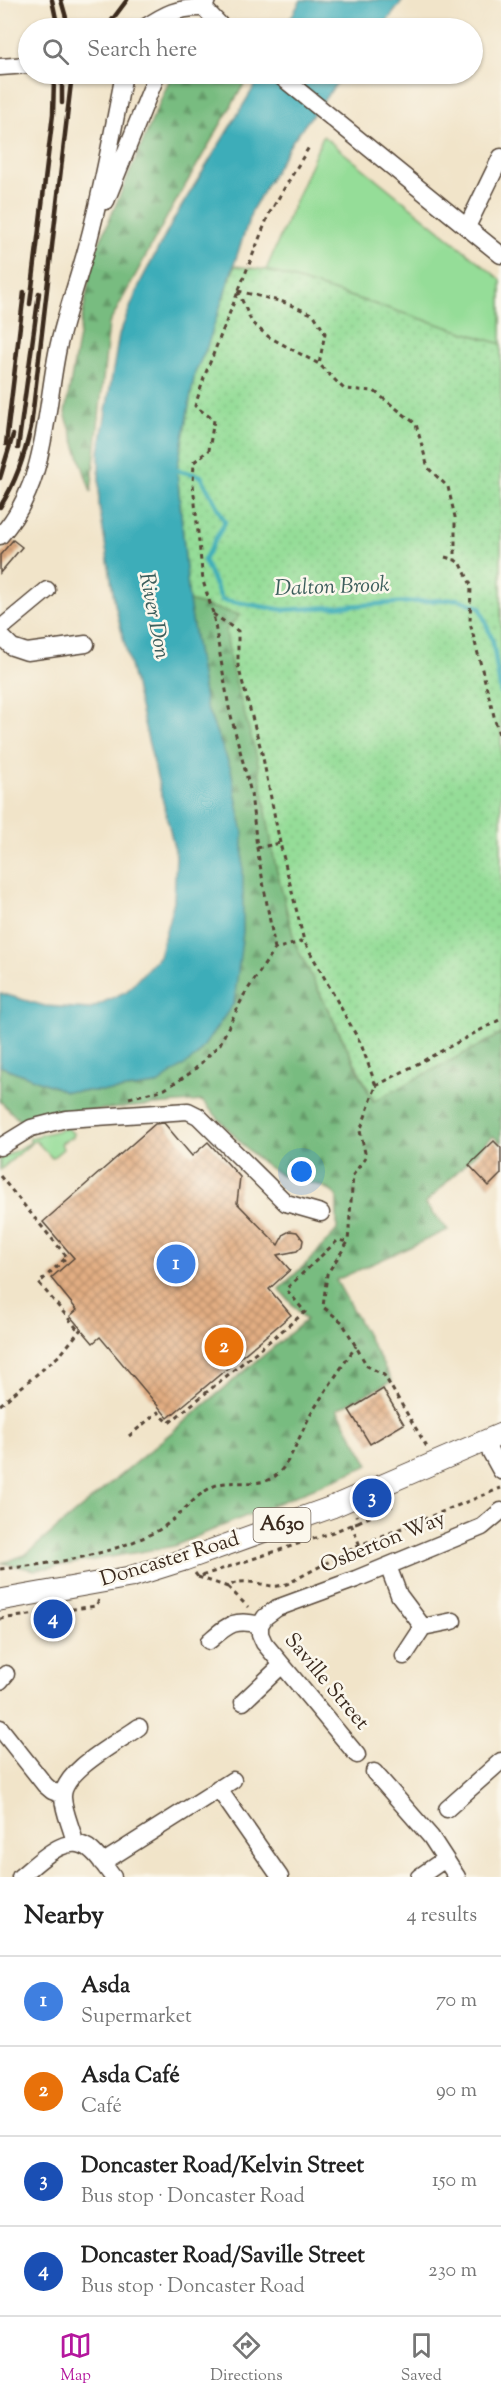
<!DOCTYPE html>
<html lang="en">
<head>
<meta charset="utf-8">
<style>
	:root { --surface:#fff; --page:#f6f6f6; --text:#222; --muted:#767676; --line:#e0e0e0; --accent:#b5179e }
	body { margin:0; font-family:"Sorts Mill Goudy",serif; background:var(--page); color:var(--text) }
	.you { position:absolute; left:302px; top:1172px; width:21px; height:21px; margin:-15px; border:4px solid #fff; border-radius:50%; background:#1a73e8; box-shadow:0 0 0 9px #1a73e833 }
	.badge { display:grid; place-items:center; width:39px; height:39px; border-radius:50%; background:var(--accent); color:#fff; font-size:20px; font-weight:700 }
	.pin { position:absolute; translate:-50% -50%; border:3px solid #fff; box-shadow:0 2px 6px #0006 }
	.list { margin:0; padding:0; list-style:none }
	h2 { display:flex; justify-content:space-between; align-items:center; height:78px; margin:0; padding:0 24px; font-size:26px }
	h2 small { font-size:20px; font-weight:400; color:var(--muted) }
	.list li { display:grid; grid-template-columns:39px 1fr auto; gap:18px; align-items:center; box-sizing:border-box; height:90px; padding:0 24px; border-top:2px solid var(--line) }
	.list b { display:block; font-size:22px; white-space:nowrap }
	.list p { margin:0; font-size:20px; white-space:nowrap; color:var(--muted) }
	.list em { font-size:20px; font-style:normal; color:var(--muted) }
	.icon { flex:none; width:33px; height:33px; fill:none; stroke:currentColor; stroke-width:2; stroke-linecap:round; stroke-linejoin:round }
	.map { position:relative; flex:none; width:501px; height:1877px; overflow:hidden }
	.search { position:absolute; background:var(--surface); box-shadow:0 2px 4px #0004; left:18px; right:18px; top:18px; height:66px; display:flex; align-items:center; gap:15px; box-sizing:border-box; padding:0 21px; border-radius:33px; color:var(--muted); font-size:22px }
	.sheet { height:438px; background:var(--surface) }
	nav { display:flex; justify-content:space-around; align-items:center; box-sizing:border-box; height:84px; border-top:2px solid var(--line); background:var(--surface); font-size:16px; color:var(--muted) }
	nav a { display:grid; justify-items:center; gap:3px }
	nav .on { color:var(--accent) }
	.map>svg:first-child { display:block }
	.grass { fill:#95dd98; stroke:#68845b; stroke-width:1.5 }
	.forest { fill:url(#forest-firs); stroke:#5a734f; stroke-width:1.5 }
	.park { fill:url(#park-dots); stroke:#68845b; stroke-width:1.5 }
	.water { fill:#3dadb9; stroke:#3c6c6c; stroke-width:1.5 }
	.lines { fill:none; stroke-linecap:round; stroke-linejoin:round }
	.stream { stroke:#3dadb9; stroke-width:4.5 }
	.building { fill:url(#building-cross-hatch) }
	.minor-casing { stroke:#564638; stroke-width:19 }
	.major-casing { stroke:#564638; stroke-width:23 }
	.path { stroke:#564638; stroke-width:3; stroke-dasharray:4.5 4.5; stroke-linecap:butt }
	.minor { stroke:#fff; stroke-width:16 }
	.major { stroke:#fff; stroke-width:21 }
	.rail { stroke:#3b2a1e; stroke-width:4.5 }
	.labels { text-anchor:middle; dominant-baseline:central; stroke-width:5; stroke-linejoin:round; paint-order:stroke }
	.shield { fill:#fbf7ec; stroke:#75685c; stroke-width:1.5 }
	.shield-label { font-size:20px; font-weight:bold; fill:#3b2a1e }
	.street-label { font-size:21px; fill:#3b2a1e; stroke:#fbf7ec }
	.water-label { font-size:22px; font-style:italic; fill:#3c5e5c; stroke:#fbf7ec }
</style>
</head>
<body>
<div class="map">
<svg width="501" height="1877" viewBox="0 0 501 1877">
	<defs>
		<pattern id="forest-firs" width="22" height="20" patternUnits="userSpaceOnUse" patternTransform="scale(1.5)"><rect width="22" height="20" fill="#78bc80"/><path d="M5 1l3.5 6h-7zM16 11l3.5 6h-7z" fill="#649968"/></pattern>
		<pattern id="park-dots" width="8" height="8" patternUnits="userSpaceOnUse" patternTransform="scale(1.5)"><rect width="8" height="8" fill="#95dd98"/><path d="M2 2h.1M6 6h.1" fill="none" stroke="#81be83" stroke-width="1.8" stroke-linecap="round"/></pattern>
		<pattern id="building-cross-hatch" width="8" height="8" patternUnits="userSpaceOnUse" patternTransform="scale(1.5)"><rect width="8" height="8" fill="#e2ad82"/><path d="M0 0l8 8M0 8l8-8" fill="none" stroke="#b88d6a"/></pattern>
	</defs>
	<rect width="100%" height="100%" fill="#fbf7ec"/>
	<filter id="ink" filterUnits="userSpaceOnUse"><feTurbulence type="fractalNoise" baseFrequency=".0167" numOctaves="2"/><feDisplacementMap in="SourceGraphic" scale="12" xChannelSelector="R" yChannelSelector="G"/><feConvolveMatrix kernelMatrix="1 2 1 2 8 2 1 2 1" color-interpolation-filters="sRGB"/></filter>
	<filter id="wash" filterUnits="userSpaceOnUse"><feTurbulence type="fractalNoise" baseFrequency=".008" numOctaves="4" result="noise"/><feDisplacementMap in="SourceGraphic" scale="24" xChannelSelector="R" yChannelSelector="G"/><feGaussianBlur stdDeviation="1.35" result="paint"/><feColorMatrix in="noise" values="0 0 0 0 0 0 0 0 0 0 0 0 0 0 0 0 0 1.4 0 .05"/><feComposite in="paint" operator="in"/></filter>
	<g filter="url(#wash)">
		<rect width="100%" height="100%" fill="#f1e4c9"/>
		<!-- grass -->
		<path class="grass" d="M323,136L501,280V344L266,270Z
			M67,1128L74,1134L73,1137L61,1143L63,1149L52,1158L35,1140L0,1170V1159L30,1143V1138Z"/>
		<!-- forest -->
		<path class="forest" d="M172,74H240L247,79L168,215L109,324L91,492L65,413L93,258Z
			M189,601L240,615L257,758L275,863L295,943L373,1101L501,1034V1143L493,1136L425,1204L448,1230L336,1280L392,1381L337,1409L369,1465L174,1546L35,1570L2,1563L25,1555L306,1320L279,1289L309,1261L337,1230V1196C315,1177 302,1186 281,1175C250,1158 227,1126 202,1101L61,1113L22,1123L0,1101V1066L65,1091H111L156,1085L243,932L231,770L206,706Z"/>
		<!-- park -->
		<path class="park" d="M235,266L266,270L501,344V1034L374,1101L295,943L275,863L257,758L231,666L226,630L240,615L189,601L177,470L195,373Z"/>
		<!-- water -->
		<path class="water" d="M301,0H403L382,28H285Z
			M262,74H344L293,140L252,210L207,347L195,373L177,470L189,601L206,706L231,769L243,833V932L234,1003L197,1056L156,1085L111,1091H65L0,1066V993L45,1006L89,1009L127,991L159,956L174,901L176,855L115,604L99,505V452L119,335L141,281L175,217Z"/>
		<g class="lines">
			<!-- stream -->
			<path class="stream" d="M177,470L201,476L225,522L204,560L222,600L284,610L458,599L480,607L493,642L501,694"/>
		</g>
		<g id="blocks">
			<!-- building -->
			<path class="building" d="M13,540L22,547L0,573V555Z
				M164,1123L192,1156L208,1142L240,1177L237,1203L278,1245L284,1234L290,1231L297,1232L303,1240L302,1246L297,1251L277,1255L290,1270L269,1289L291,1315L168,1418L100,1337L93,1343L70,1316L77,1310L51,1278L74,1258L43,1222L155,1124Z
				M494,1141L501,1148V1174L489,1186L469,1165Z
				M383,1389L404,1424L370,1444L349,1410Z"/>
		</g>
	</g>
	<g filter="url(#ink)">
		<use href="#blocks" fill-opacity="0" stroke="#564638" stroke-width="1.5"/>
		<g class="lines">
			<defs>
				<path id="minor" d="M207,0L204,8L223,28
					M144,28C165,14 178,7 204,8
					M0,67L28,65
					M278,74L501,255
					M106,201L157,74
					M467,227L501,157
					M0,536C47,485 45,411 58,348C66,312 79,278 88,243C103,187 113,130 124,74
					M0,629L47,590
					M0,635L12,647L27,652L86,644
					M0,1147L31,1128L66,1119L188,1111L198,1116L286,1203L321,1213
					M485,1442L501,1471
					M388,1566L399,1595L423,1627
					M209,1641C228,1625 234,1618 260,1625
					M404,1656L423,1627L453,1621
					M0,1681L6,1674
					M243,1702L282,1665
					M0,1728L45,1785L52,1791L63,1795
					M357,1755L264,1643L260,1634V1625L265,1617L277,1608L356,1579L482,1527L501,1511
					M374,1772L431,1837L457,1877
					M218,1788L280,1877
					M447,1809L501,1761
					M75,1843C72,1828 64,1813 63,1798C61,1771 119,1742 139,1727
					M102,1863L233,1780
					M20,1877C39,1862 68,1829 92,1851C100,1858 106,1868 113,1877
					M419,1877L445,1859"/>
				<path id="major" d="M0,1600L130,1577L184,1560L332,1507L501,1434"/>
			</defs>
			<!-- minor casing -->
			<use href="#minor" class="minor-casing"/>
			<!-- major casing -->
			<use href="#major" class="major-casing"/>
			<!-- path -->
			<path class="path" d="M238,291L252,323L269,337L319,364L344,389L374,391L416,424L428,468L448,487L455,517V560
				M238,291L283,302L314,315L325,333L319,364
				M445,557L455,560L461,564L471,585L470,623L501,743
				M213,614L238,631V666L262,753L280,843
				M257,848L280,843L304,941
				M275,949L257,848L251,793L229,708L213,613L203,581L193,484L194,462L209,450L214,420L195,406L205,375L269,214L309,147
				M376,1086L501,1019
				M129,1098L165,1089L192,1072L220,1044L244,995L275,949L304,941L361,1044L376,1086L360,1131L366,1157L353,1175L348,1242L327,1274L323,1307L342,1322L367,1366L384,1375L427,1447
				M0,1176L67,1257L39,1283L79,1331
				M0,1405L61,1354L81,1329
				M129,1436L158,1412L169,1423L305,1312L286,1289L338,1240L347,1242
				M358,1522L391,1508L392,1501
				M351,1524L365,1558
				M0,1569C52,1564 108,1556 155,1532C177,1521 192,1497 212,1487C231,1477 255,1489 274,1477C290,1466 301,1431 311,1414C325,1391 341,1368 356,1346
				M195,1573L198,1577L328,1534L358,1522L356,1515
				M198,1577L228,1587C240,1577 259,1584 272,1586C277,1587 282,1585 287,1584L360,1545L501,1488
				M228,1587L248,1607
				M0,1619L96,1606L99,1600"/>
			<!-- minor -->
			<use href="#minor" class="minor"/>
			<!-- major -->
			<use href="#major" class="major"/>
			<!-- rail -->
			<path class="rail" d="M52,0L58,28
				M61,0L69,28
				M106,28L127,0
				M62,103V74
				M30,304L53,114L54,80
				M6,444L24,292
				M18,448L39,293
				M0,478L13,435
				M0,507C16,482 24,457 31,427L72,74"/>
		</g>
	</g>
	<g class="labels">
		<!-- shield labels -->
		<rect class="shield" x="253.5" y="1508" width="57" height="34" rx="4.5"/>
		<g class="shield-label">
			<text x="282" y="1525">A630</text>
		</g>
		<!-- street labels -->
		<g class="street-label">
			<text transform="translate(383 1543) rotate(-22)">Osberton Way</text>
			<text transform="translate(170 1560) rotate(-17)">Doncaster Road</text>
			<text transform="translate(326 1682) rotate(50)">Saville Street</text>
		</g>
		<!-- water labels -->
		<g class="water-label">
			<text transform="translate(332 588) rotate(-2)">Dalton Brook</text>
			<text transform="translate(153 616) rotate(79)">River Don</text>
		</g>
	</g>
</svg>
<div class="you"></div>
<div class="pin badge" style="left:176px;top:1264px;background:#3f7fe0">1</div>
<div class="pin badge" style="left:224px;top:1347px;background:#e8710a">2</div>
<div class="pin badge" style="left:372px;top:1498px;background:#1a4fb4">3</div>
<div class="pin badge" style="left:53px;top:1619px;background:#1a4fb4">4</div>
<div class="search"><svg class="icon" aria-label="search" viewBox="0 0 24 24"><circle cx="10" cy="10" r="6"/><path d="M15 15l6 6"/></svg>Search here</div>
</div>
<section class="sheet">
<h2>Nearby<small>4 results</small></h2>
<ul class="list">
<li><span class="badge" style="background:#3f7fe0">1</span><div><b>Asda</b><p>Supermarket</p></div><em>70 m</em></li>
<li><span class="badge" style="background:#e8710a">2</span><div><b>Asda Café</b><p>Café</p></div><em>90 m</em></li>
<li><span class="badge" style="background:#1a4fb4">3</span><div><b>Doncaster Road/Kelvin Street</b><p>Bus stop · Doncaster Road</p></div><em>150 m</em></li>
<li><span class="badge" style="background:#1a4fb4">4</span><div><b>Doncaster Road/Saville Street</b><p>Bus stop · Doncaster Road</p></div><em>230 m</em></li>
</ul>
</section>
<nav>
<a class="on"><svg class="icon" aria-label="map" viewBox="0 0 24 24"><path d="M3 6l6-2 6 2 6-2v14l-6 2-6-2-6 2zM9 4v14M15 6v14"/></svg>Map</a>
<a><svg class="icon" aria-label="directions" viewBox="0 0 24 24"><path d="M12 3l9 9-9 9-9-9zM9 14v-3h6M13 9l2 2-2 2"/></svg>Directions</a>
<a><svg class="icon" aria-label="saved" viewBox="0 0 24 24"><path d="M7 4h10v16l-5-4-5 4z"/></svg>Saved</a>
</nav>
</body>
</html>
